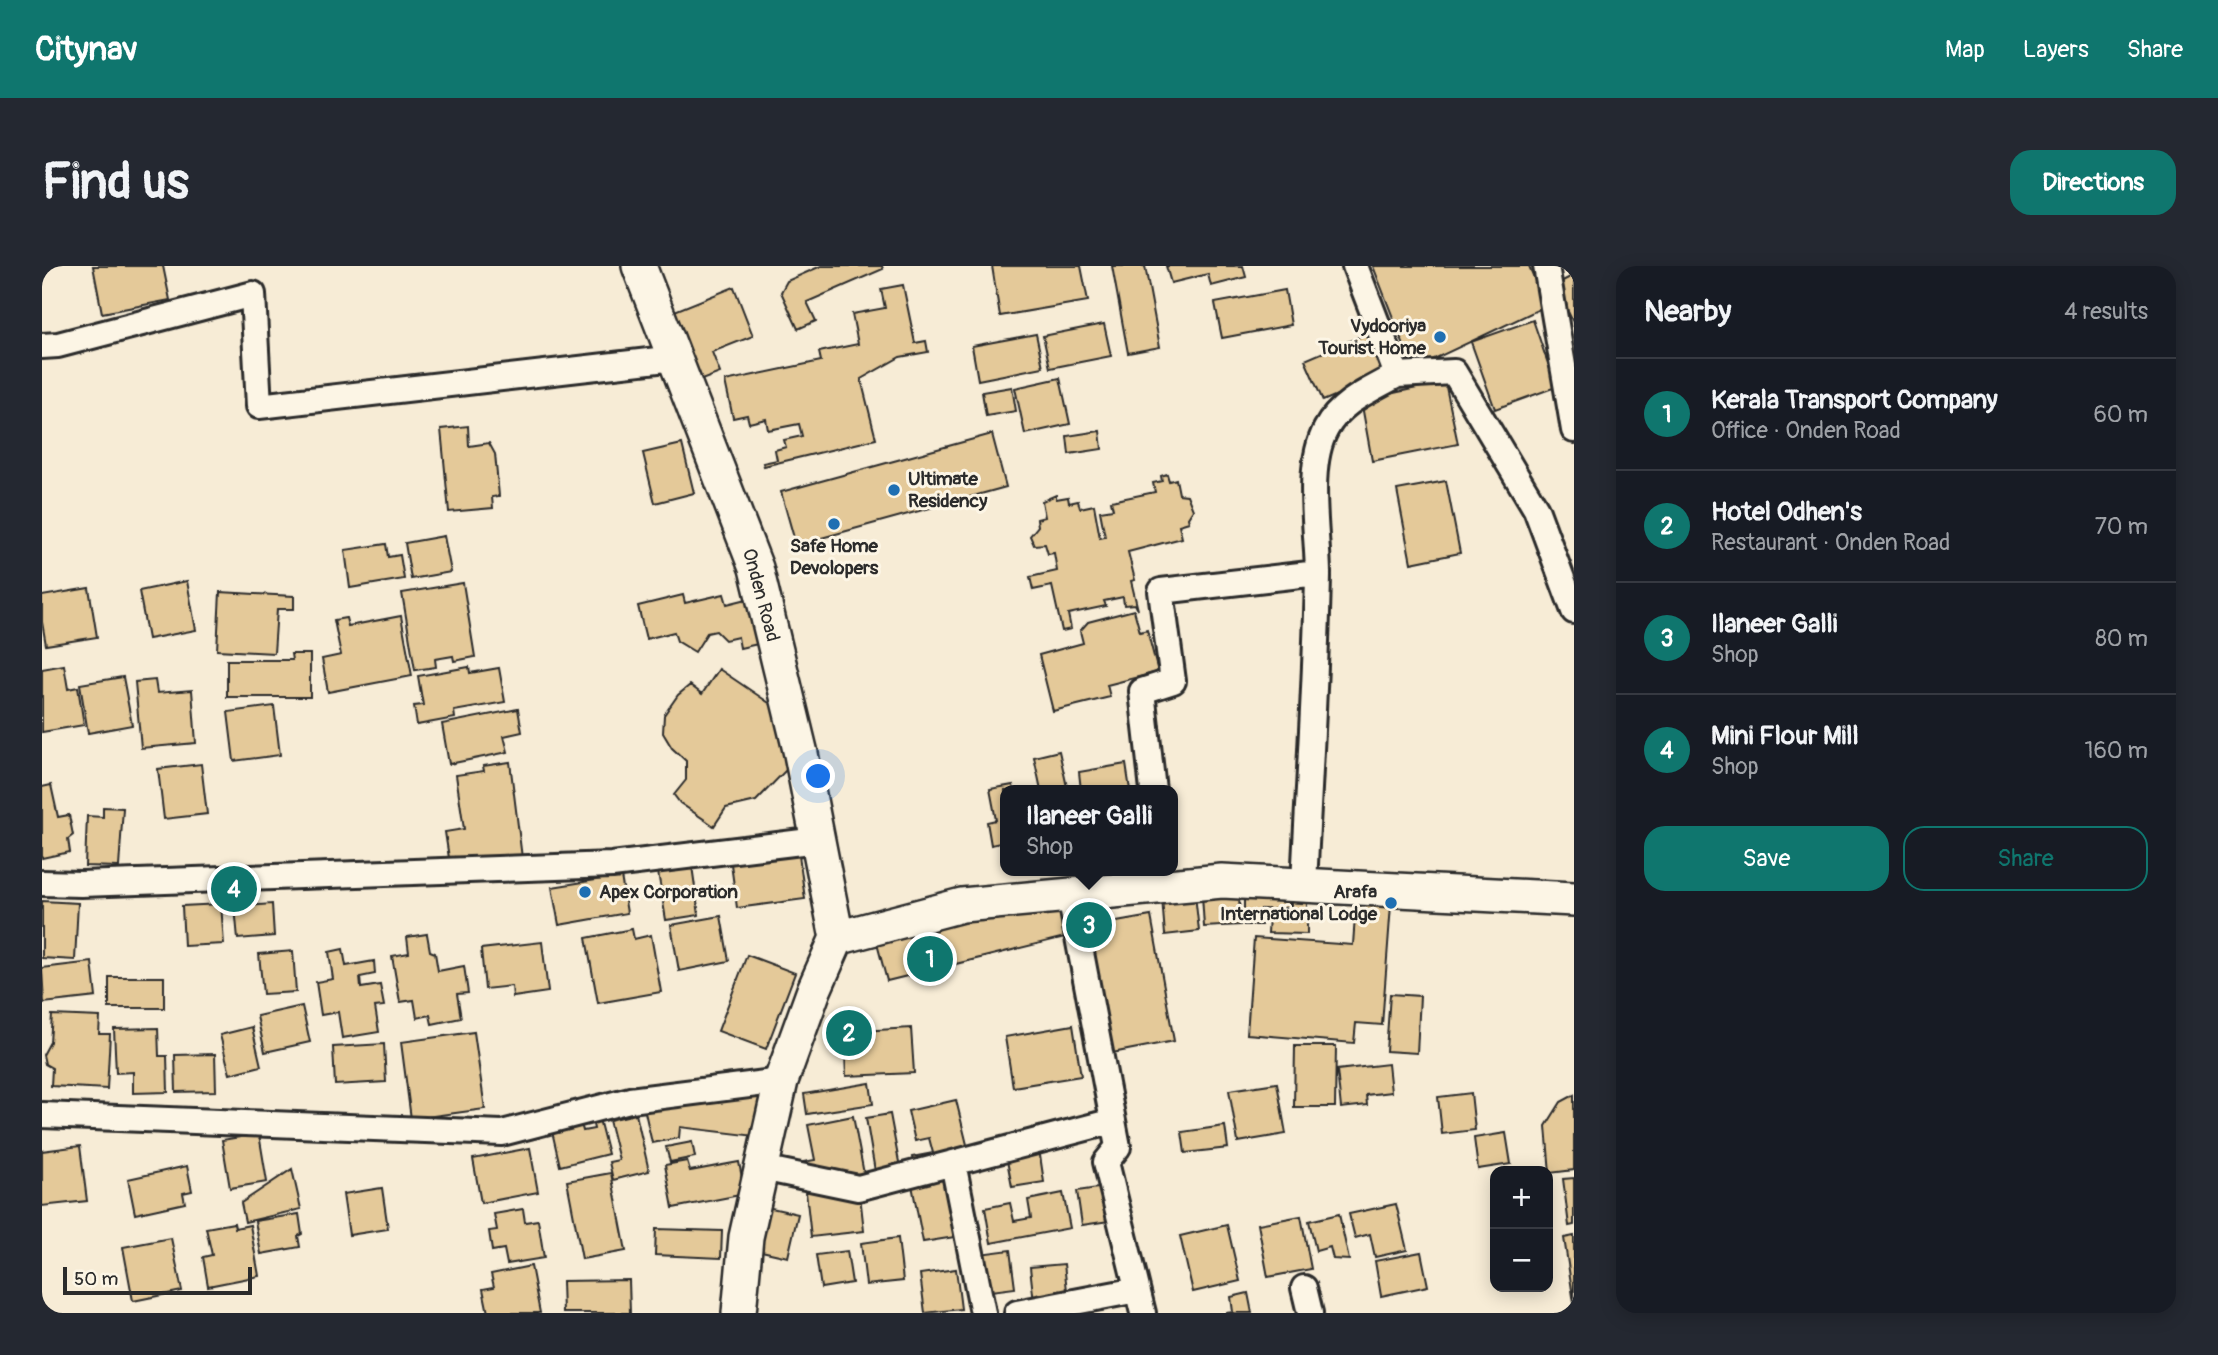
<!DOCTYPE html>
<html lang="en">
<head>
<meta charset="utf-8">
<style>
	:root { --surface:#171b24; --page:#242831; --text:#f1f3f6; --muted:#9ea1a6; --line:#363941; --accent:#0f766e }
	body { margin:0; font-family:Pangolin,sans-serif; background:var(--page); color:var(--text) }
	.controls { position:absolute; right:21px; bottom:21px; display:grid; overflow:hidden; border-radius:14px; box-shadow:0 4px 18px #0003 }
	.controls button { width:63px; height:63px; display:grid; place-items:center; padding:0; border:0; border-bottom:2px solid var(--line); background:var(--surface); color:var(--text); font:35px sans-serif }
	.scale { position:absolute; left:21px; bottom:18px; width:189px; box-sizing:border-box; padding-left:7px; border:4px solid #2b2b2b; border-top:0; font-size:19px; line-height:24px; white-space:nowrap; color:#2b2b2b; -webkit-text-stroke:5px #fcf5e5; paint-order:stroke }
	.you { position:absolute; left:777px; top:511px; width:24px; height:24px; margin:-18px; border:5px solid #fff; border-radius:50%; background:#1a73e8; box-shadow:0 0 0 10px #1a73e833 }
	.badge { display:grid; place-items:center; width:46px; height:46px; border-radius:50%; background:var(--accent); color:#fff; font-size:23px; font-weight:700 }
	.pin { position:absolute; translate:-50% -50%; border:4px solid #fff; box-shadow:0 2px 7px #0006 }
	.popup { position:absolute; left:958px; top:519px; width:178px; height:91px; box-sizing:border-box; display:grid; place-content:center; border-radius:14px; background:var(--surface); filter:drop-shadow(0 2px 5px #0005); font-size:23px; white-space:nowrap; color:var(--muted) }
	.popup b { font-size:26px; color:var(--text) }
	.popup::after { content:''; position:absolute; left:50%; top:100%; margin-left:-14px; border:14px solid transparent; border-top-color:var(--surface) }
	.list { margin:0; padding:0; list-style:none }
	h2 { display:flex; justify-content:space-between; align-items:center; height:91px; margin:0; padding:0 28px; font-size:30px }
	h2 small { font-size:23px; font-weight:400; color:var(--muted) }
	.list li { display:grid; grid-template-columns:46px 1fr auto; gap:21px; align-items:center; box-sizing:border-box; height:112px; padding:0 28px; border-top:2px solid var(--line) }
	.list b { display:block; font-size:26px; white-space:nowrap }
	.list p { margin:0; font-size:23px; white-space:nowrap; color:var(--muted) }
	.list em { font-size:23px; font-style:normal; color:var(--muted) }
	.actions { display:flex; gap:14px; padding:21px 28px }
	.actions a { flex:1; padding:16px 0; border:2px solid var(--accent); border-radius:21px; text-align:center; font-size:24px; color:var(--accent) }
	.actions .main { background:var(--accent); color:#fff }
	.map { position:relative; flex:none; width:1532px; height:1047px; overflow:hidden; border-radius:21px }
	header { display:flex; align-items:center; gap:42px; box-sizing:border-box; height:98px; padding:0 35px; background:var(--accent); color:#fff }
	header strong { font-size:33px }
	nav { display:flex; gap:38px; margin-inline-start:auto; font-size:24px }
	.intro { display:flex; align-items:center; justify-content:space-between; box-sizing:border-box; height:168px; padding:0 42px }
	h1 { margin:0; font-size:49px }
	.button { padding:18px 32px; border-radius:21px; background:var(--accent); color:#fff; font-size:24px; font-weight:700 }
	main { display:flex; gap:42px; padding:0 42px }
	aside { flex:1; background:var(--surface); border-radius:21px; box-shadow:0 4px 18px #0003 }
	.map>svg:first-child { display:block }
	.building { fill:#e4c999; stroke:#2b2b2b; stroke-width:2 }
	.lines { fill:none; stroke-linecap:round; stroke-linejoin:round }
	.street-casing { stroke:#2b2b2b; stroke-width:30 }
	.secondary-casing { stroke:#2b2b2b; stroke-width:38 }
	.street { stroke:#fcf5e5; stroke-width:24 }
	.secondary { stroke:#fcf5e5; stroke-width:33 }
	.poi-dot { fill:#1f6fb2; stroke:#fcf5e5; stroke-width:2.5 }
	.labels { text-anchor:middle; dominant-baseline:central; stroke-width:6; stroke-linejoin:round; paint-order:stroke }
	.poi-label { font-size:19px; font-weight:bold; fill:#2b2b2b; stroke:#fcf5e5; text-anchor:end }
	.street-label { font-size:19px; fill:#2b2b2b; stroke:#fcf5e5 }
</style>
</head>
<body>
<header>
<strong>Citynav</strong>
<nav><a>Map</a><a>Layers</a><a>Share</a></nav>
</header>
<div class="intro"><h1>Find us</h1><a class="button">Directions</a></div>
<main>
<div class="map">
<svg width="1532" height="1047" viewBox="0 0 1532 1047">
	<rect width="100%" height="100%" fill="#f7ecd6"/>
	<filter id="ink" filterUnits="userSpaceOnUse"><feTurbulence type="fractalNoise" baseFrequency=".0143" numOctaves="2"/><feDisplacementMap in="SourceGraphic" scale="14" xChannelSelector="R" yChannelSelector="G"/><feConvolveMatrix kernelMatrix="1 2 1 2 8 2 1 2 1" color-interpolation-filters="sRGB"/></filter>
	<g filter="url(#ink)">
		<!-- building -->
		<path class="building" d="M51,0H121L128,34L60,47Z
			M779,0H840L841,3L765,36L774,55L756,63L739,26L745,15Z
			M950,0H1039L1046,35L958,50Z
			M1070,0H1103L1118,81L1086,87Z
			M1124,0H1201L1204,11L1169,20L1166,8L1129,17Z
			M1331,0H1487L1504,40L1371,103Z
			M1532,9V58L1513,19Z
			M861,19L873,77L884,75L886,86L858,91L819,113L834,173L722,200L721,197L735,194L733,184L744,181L742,174L760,170L757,158L726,164L724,153L707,157L705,149L691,152L683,115L779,95L777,86L816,78L810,48L843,42L839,23Z
			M692,21L711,70L670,86L678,107L657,115L630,46Z
			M1243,24L1249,59L1180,72L1173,37Z
			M1491,54L1514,121L1453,143L1429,76Z
			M1062,58L1069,90L1008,102L1001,70Z
			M1326,67L1344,108L1281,135L1263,94Z
			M994,68L1001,101L936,114L930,80Z
			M1018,112L1028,158L983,168L973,122Z
			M1403,116L1416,178L1330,195L1319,134Z
			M970,121L974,145L944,150L940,126Z
			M426,160L427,180L447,177L453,188L457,230L450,231L451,242L407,246L399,163Z
			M1058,165L1060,183L1027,188L1025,170Z
			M950,168L964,221L754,279L739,226Z
			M640,178L652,227L613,237L601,187Z
			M1125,208L1127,215L1134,213L1137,228L1145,229L1151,244L1146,252L1147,256L1137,259L1140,272L1086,286L1093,314L1089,315L1096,344L1093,338L1082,339L1081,331L1062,335L1064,340L1026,348L1029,363L1020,365L1010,320L991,324L988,311L1015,305L1012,287L1006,288L1003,278L992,279L988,270L996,260L995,253L1003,251L1000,235L1014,229V233L1026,231L1027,237L1036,235L1038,242L1052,239L1058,272L1063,271L1058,245L1071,243L1069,235L1113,226L1111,217L1120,215L1119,210Z
			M1404,215L1418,287L1369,297L1355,224Z
			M402,270L409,306L369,313L363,277Z
			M344,278L346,291L358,289L362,313L308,322L303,284Z
			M145,315L154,364L106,373L97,325Z
			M421,317L433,391L412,395L411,390L393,393L394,401L373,404L360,327Z
			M47,322L55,371L4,379L0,356V330Z
			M178,326L252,330V343H235L232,387L175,384Z
			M682,328L685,338L705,333L716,378L698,382L696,371L683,374L674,365L665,367L653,386L635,375L632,366L604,373L596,340L641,329L643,337Z
			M1092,344L1098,366L1105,364L1116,406L1065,419L1068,431L1011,445L997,389L1041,377L1038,365L1046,356Z
			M359,350L370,410L286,426L280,393L299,389L292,354L304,352L306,360Z
			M249,388H268V431H185V394H250Z
			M22,399L26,423L36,421L42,459L0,466V403Z
			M427,401L428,407L457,402L463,436L412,445L413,452L375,459L372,440L381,439L376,410Z
			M677,403L742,447L747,501L714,535L684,542L672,560L638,537L632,529L644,514V495L630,482L621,467L622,449L636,429L648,419L660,428Z
			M81,411L90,459L46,467L38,418Z
			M113,414L115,427L150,424L154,477L99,482L93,416Z
			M232,440L238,489L192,495L186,446Z
			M476,443L480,466L462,470L466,486L407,498L400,458Z
			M1017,485L1025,521L999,524L992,491Z
			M468,496L480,592L414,601L412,591L407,592L403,566L422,563L414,509L442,505L441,500Z
			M159,498L165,548L122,553L116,503Z
			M1084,498L1088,524H1039L1037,506Z
			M9,519L16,551L27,549L31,569L26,573L28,586L0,592V521Z
			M971,519L972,524H963V576L949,579L945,556L954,554L948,523Z
			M61,541L81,542L77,601L43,600L45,550L61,551Z
			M757,589L763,633L695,642L689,598Z
			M650,600L657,649L624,654L616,606Z
			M579,610L585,647L517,659L510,621Z
			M1249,626H1265V668L1226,667L1227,649H1249Z
			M1197,628L1198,659L1162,661L1160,629Z
			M1202,628L1247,629V644L1219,643V659H1202Z
			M1153,629L1157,665L1123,669L1120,632Z
			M0,635L36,637L33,694L0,692Z
			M1029,635L1035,668L845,715L833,670Z
			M1314,636L1349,639L1340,759L1314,757L1312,777L1205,768L1212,672L1311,679Z
			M179,638L182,678L142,680L140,640Z
			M230,638L232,670L196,673L193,641Z
			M679,650L687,695L637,705L629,659Z
			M1109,650L1132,775L1070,787L1046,661Z
			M590,663L592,673L609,669L619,726L556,737L544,672Z
			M385,668L388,685L393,687L396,705L422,700L426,727L415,728L419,752L390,758L388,749L375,752L372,734L358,736L350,690L367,687L365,671Z
			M500,676L506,726L471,731L470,720L443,723L439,683Z
			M301,683L304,700L332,695L333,708L318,711L319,722L338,719L342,740L333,741L337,766L300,772L296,746L279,749L274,716L291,713L287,686Z
			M251,685L254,726L221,728L217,688Z
			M705,689L753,707L724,783L676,765Z
			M50,696L54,731L2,737L0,702Z
			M67,711H122V742H67Z
			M1348,728L1378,730L1375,787L1344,785Z
			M260,740L268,776L223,786L215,750Z
			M10,749L58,751L57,768H68L65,823L9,820L10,802L3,798L1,789L8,776Z
			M1031,759L1039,810L971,821L963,771Z
			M210,761L219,800L188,808L178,769Z
			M116,762L117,790H125L126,826L91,827V806L74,807L72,763Z
			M869,762L872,807L804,810L802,766Z
			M432,766L443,843L369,853L359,776Z
			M342,778L344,816L293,819L291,781Z
			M1253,780H1294L1293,841H1252Z
			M173,788L174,825L134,826L133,789Z
			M1346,798L1349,826L1324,829L1325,839L1299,842L1295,804Z
			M828,817L831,838L765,848L762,828Z
			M1235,817L1244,868L1196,876L1187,824Z
			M719,822L713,870L638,861L637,872L610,877L603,846Z
			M1429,827L1433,864L1400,868L1396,831Z
			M1532,829V904L1508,907L1504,860L1519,836Z
			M914,834L930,899L875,912L870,891L891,887L887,872L873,875L866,845Z
			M594,848L607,905L571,914L567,896L577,894L567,854Z
			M848,848L859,907L834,911L824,852Z
			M811,850L822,908L760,920L755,897L773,894L766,859Z
			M557,853L566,888L518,900L509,861L538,854L541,865L552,863L550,854Z
			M1183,860L1186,882L1143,887L1140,866Z
			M1464,867L1469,898L1436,903L1432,872Z
			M217,868L225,916L188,922L180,874Z
			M650,876L653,891L628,896L624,881Z
			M38,880L45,935L0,940V885Z
			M488,882L496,926L439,937L431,893Z
			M997,883L1002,916L970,921L964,889Z
			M645,895L648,905L697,896L703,928L631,942L623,899Z
			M145,900L150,925L141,927L143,937L93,948L86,913Z
			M250,903L259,943L203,956L199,937Z
			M569,907L584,985L540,993L525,915Z
			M909,912L919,970L881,976L870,919Z
			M1532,912V959L1527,960L1521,913Z
			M817,920L822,965L769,971L764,926Z
			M1070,920L1074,954L1040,959L1035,925Z
			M340,922L346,963L307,969L301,928Z
			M1021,927L1028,962L949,977L943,942L968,937L972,955L989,952L986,934Z
			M1354,938L1365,984L1333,991L1328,968L1313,972L1307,948Z
			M725,941L756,948L746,991L715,984Z
			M481,943L483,956L496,954L502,992L465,998L462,983L450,985L447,965L455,964L452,948Z
			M257,948L260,968L256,970L258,981L219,988L213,955Z
			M1297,948L1307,994L1291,993L1288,981L1274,985L1267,955Z
			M1259,950L1269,1003L1226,1011L1216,958Z
			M192,957L193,962L208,959L217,1010L166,1020L161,991L170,989L164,962Z
			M1185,959L1198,1015L1151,1026L1138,970Z
			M614,963L680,965L679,992L613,989Z
			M1532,970V1037L1522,972Z
			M129,972L140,1025L91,1035L81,981Z
			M856,972L861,1015L824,1019L819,977Z
			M968,984L973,1022L942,1026L937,988Z
			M805,985L810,1017L779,1022L774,989Z
			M1379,986L1386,1020L1339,1030L1333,995Z
			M1022,998L1026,1033L992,1037L988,1001Z
			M489,1000L498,1047H446L441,1023L452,1021L449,1008Z
			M914,1003L919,1043L883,1047L878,1008Z
			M587,1014L588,1047H521L520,1015Z
			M1206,1027L1210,1047H1184L1191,1046L1189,1031Z"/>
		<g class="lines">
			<defs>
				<path id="street" d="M1504,0L1532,164
					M0,80L16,79L211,28L217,140L633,92
					M1355,109L1412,106L1494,243L1532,345
					M1111,524L1100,425L1131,415L1119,325L1276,307
					M0,617L39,618L570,599L776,574
					M1262,618C1267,515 1274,412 1276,310C1276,267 1263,201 1284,163C1299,135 1329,124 1355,109L1313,0
					M1028,629L1076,881L1064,896L1101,1047
					M0,849L460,867L588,834L739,815
					M911,897L941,1047
					M720,902L816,922L1071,855
					M1262,1022L1268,1047
					M975,1047L1095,1024"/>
				<path id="secondary" d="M597,0L714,302L759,488L795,672
					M795,672L920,639L1180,615L1532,633
					M697,1047L704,971L739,815L772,724L795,672"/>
			</defs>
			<!-- street casing -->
			<use href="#street" class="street-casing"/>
			<!-- secondary casing -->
			<use href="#secondary" class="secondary-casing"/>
			<!-- street -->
			<use href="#street" class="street"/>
			<!-- secondary -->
			<use href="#secondary" class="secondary"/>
		</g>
	</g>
	<!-- markers -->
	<g class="poi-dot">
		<circle cx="1398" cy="71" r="7"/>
		<circle cx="852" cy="224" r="7"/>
		<circle cx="792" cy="258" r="7"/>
		<circle cx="543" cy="626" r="7"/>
		<circle cx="1349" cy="637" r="7"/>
	</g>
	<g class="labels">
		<!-- poi labels -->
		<g class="poi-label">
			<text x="1384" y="60">Vydooriya<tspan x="1384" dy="22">Tourist Home</tspan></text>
			<text x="866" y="213" text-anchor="start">Ultimate<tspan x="866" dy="22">Residency</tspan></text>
			<text x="792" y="280" text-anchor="middle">Safe Home<tspan x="792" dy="22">Devolopers</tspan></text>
			<text x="557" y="626" text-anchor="start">Apex Corporation</text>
			<text x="1335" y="626">Arafa<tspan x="1335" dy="22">International Lodge</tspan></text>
		</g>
		<!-- street labels -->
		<g class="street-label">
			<text transform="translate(719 329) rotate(75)">Onden Road</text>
		</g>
	</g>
</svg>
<div class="controls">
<button>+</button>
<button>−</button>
</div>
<div class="scale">50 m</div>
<div class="you"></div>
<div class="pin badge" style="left:888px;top:693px">1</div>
<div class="pin badge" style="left:807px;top:767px">2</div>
<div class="pin badge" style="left:1047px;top:659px">3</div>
<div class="popup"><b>Ilaneer Galli</b>Shop</div>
<div class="pin badge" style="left:192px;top:623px">4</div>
</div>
<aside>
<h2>Nearby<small>4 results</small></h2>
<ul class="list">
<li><span class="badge">1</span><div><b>Kerala Transport Company</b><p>Office · Onden Road</p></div><em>60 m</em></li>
<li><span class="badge">2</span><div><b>Hotel Odhen's</b><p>Restaurant · Onden Road</p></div><em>70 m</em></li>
<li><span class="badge">3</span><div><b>Ilaneer Galli</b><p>Shop</p></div><em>80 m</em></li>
<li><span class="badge">4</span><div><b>Mini Flour Mill</b><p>Shop</p></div><em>160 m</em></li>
</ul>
<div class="actions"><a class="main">Save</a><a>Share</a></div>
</aside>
</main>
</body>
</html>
